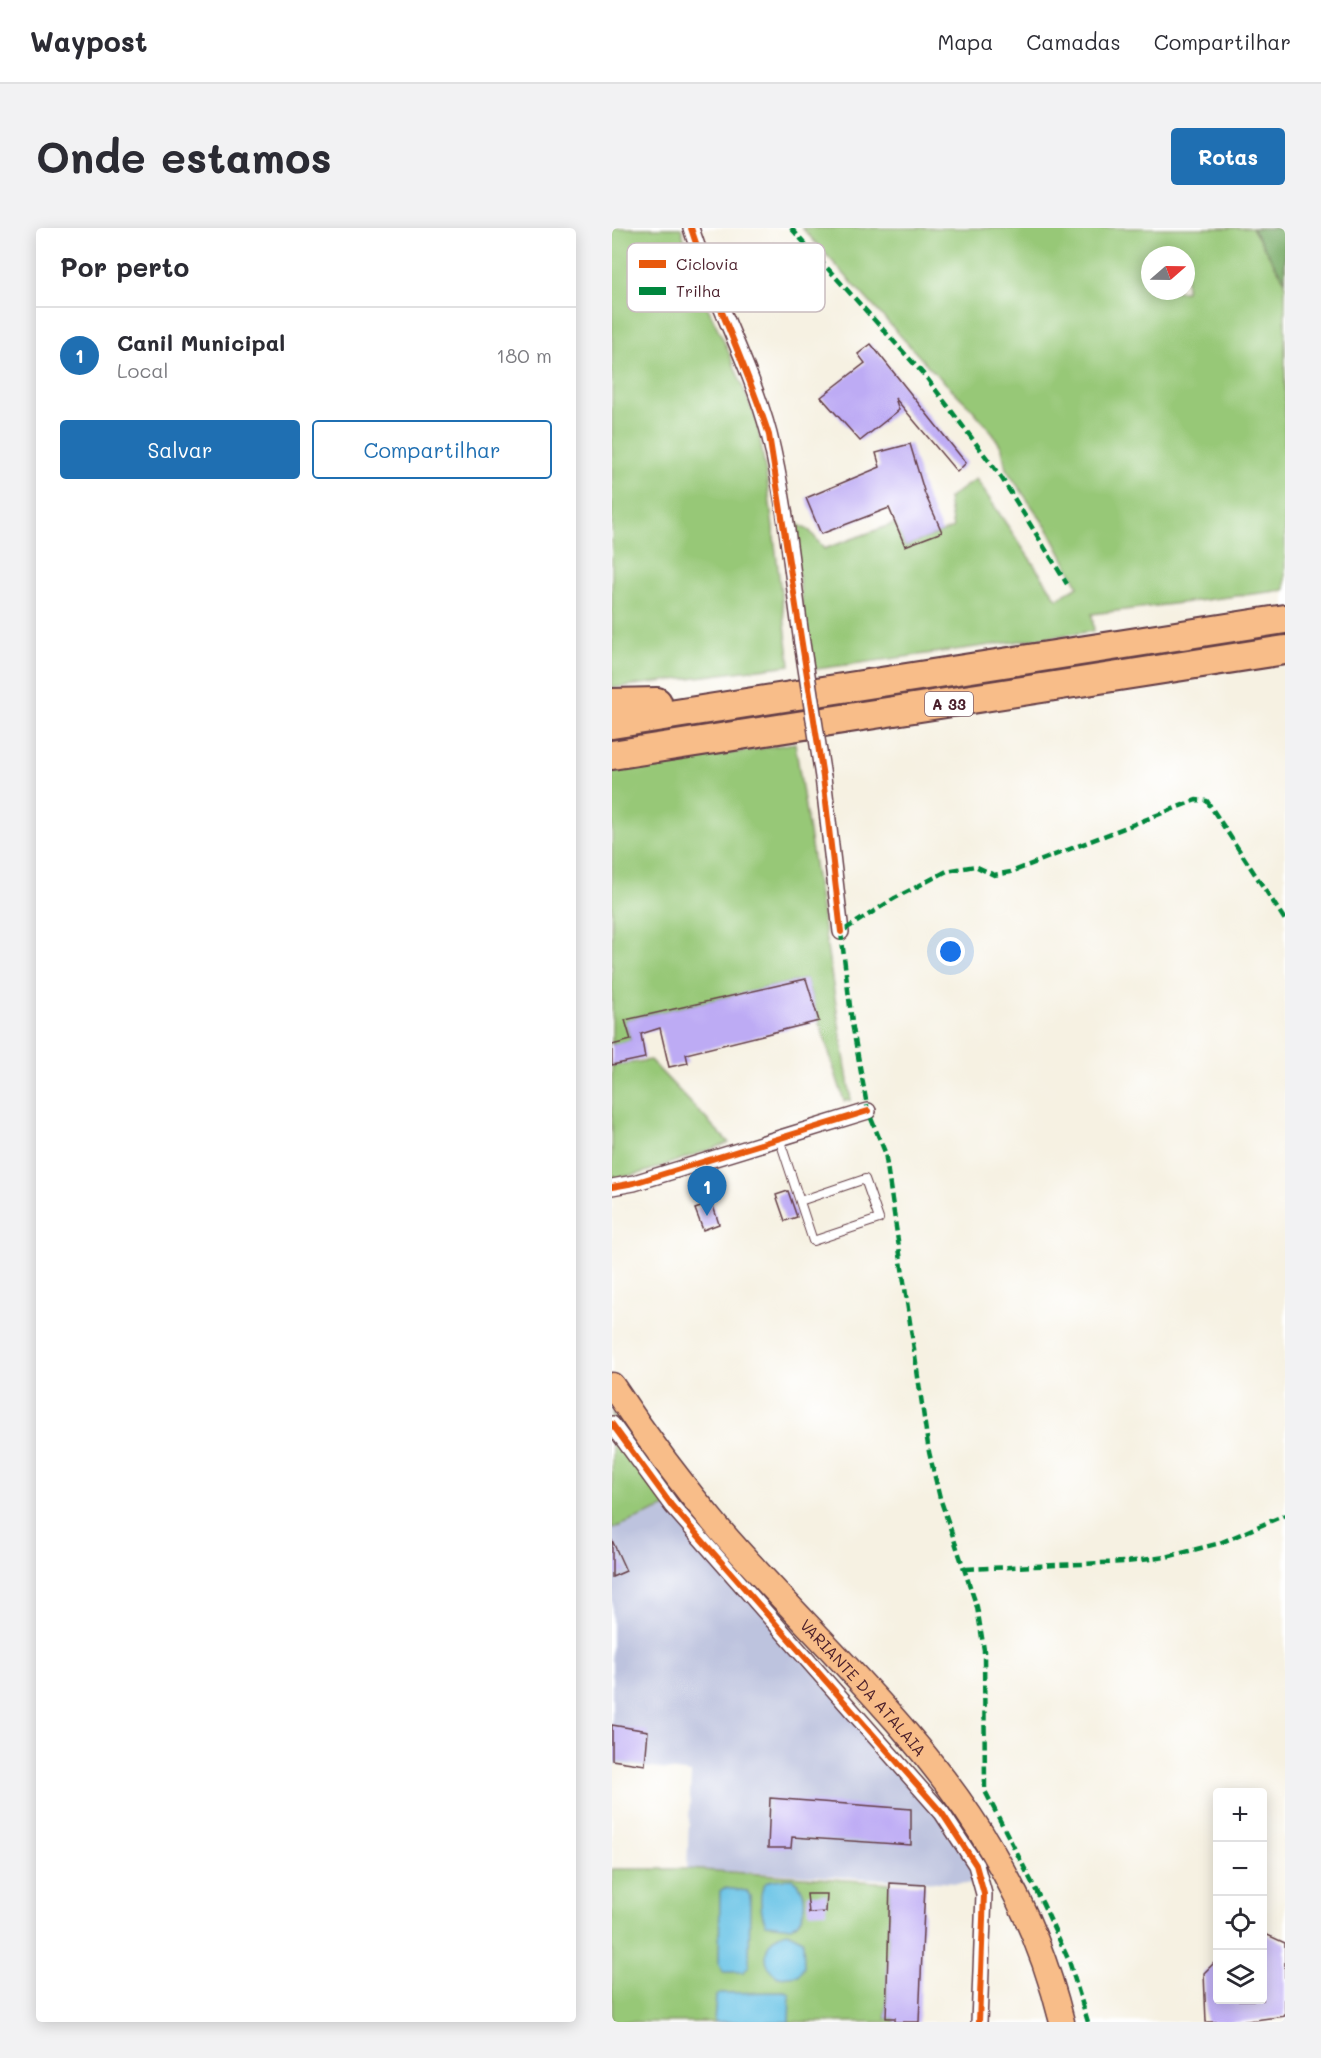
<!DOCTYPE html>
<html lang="pt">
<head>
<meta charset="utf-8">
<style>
	:root { --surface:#fff; --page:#f2f2f3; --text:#2b2b33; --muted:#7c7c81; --line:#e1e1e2; --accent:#1f6fb2 }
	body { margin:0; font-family:Mali,sans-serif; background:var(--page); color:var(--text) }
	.controls { position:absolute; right:18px; bottom:18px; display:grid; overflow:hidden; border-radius:6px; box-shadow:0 3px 15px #0003 }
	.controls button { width:54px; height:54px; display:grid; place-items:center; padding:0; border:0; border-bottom:2px solid var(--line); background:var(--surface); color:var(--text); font:30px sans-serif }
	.compass { position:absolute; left:529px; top:18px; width:54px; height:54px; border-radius:50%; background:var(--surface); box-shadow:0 3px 15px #0003; rotate:70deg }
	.you { position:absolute; left:339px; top:724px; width:21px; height:21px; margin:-15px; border:4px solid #fff; border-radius:50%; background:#1a73e8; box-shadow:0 0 0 9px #1a73e833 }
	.badge { display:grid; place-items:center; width:39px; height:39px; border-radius:50%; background:var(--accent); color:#fff; font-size:20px; font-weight:700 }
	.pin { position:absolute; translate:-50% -50px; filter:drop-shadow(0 2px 3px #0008) }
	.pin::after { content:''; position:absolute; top:32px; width:21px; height:18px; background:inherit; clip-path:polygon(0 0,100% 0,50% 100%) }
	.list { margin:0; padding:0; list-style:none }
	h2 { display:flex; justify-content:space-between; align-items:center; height:78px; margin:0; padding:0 24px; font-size:26px }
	h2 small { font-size:20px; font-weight:400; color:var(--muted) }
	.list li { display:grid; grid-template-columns:39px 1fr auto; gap:18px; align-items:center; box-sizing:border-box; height:96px; padding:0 24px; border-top:2px solid var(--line) }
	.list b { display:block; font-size:22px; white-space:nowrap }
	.list p { margin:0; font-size:20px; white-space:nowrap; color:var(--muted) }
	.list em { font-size:20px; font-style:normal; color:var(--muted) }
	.actions { display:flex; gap:12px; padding:18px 24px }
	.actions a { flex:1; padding:14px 0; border:2px solid var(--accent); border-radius:6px; text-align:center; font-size:21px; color:var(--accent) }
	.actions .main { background:var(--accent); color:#fff }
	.icon { flex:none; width:33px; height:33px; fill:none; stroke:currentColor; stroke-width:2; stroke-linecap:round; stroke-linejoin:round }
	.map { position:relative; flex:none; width:673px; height:1794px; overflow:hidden; border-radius:6px }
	header { display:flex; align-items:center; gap:36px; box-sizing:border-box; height:84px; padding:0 30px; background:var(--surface); border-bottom:2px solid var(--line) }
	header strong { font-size:28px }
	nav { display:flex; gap:33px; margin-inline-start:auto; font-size:21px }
	.intro { display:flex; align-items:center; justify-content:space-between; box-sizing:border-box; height:144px; padding:0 36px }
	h1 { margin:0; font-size:42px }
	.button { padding:15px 27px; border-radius:6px; background:var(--accent); color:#fff; font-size:21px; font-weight:700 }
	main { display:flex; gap:36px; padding:0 36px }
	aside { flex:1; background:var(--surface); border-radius:6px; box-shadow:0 3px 15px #0003 }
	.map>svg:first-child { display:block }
	.industrial { fill:#bdc3de }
	.green { fill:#97c877; stroke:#707451; stroke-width:1.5; fill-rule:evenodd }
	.forest { fill:#79ac68; stroke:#62664a; stroke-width:1.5 }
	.water { fill:#68c3e6; stroke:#597188; stroke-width:1.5 }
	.building { fill:#bdabf4 }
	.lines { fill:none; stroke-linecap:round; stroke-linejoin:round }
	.lane-casing { stroke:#643e46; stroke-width:10 }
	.street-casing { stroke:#643e46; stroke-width:18 }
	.primary-casing { stroke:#643e46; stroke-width:27 }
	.highway-casing { stroke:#643e46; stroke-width:32 }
	.lane { stroke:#fff; stroke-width:8 }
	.street { stroke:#fff; stroke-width:15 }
	.primary { stroke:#f8bd89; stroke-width:24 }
	.highway { stroke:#f8bd89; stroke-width:28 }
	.street-bridge-casing { stroke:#643e46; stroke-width:18; stroke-linecap:butt }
	.street-bridge { stroke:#fff; stroke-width:15 }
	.quiet { stroke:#00873e; stroke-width:4.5; stroke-dasharray:9 4.5; stroke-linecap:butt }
	.cycleway-casing { stroke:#fff; stroke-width:10 }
	.cycleway { stroke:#e8590c; stroke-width:6 }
	.labels { text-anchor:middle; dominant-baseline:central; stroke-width:5; stroke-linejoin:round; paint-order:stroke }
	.shield { fill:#fff; stroke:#80626b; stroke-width:1.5 }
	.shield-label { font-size:15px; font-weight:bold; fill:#4a1f2b }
	.street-label { font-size:16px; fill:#4a1f2b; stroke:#fff }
	.key { fill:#fff; stroke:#c9bcbf; stroke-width:1.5 }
	.key-label { font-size:16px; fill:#4a1f2b }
</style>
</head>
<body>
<header>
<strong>Waypost</strong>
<nav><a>Mapa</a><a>Camadas</a><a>Compartilhar</a></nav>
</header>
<div class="intro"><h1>Onde estamos</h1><a class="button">Rotas</a></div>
<main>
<aside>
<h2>Por perto<small></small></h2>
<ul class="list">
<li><span class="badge">1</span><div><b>Canil Municipal</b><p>Local</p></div><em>180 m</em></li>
</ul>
<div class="actions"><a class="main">Salvar</a><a>Compartilhar</a></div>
</aside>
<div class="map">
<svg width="673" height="1794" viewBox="0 0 673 1794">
	<rect width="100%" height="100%" fill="#fff"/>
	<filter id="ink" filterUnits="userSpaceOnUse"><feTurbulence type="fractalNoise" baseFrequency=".0167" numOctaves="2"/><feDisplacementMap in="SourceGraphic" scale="12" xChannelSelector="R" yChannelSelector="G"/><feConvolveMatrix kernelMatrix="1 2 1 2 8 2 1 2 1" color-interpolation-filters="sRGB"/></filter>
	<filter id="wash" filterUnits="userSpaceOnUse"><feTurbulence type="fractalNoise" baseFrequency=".008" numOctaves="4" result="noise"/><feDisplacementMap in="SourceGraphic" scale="24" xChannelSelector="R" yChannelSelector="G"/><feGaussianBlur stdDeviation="1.35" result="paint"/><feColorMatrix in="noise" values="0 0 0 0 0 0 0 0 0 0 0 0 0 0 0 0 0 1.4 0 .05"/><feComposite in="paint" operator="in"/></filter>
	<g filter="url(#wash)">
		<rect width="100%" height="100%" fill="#f6f1e2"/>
		<!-- industrial -->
		<path class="industrial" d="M57,1279L326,1582L362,1639L366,1656L75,1641L79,1545L0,1535V1301Z"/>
		<!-- green -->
		<path class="green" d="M0,0H69L85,57L115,120L145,194L155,252L178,437L0,460Z
			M190,0H673V362L480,386L482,403L198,442L180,293L198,303L212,321L284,295L293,318L341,300L336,271L364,251L445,371L466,358L437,303L394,241L390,220L379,203L360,181L316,138ZM538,27H574V63H538Z
			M183,515L239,872L232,873L194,751L13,792L19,812L0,817V544Z
			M38,832L117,915L30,945L0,951V838Z
			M0,1184L13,1206L67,1274L0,1301Z
			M0,1641H75L278,1655L274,1790H283V1794H0Z"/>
		<!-- forest -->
		<path class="forest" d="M640,0H673V53Z"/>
		<!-- water -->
		<path class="water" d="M180,1651C197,1661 196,1688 180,1699L154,1696C149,1687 145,1661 155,1654C161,1650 173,1652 180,1651Z
			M112,1660L135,1663L138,1668L137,1738L131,1744H111L107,1736L108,1663Z
			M175,1704L191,1712L192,1739L187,1747L166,1749C147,1737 151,1709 175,1704Z
			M173,1764L178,1766L177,1794H102L104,1768L108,1765Z"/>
		<g id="blocks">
			<!-- building -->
			<path class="building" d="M259,116L354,235L345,244L283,170L287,182L248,213L209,169L253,135L246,126Z
				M298,216L313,266L330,304L293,318L277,280L209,306L194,270L268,239L264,225Z
				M194,751L207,793L74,826L76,835L57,839L48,800L29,806L33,830L0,837V817L19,812L13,792Z
				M176,963L185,989L173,993L164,967Z
				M100,975L107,996L91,1002L83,981Z
				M0,1312L14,1343L0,1349Z
				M0,1497L36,1503L33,1537L0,1532Z
				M158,1570L299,1581V1617L180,1609L179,1620H156Z
				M278,1655L313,1657L307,1794H283V1790H274Z
				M195,1666H215L214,1684L197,1685Z
				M651,1705L673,1715V1788L628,1794H594L592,1745L606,1731V1772H651Z"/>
		</g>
	</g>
	<g filter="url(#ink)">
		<use href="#blocks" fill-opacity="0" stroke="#643e46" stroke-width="1.5"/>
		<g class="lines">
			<defs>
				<path id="lane" d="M167,910L201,1013L267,991L253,951L188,973"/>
				<path id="street" d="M79,0C101,70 138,135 157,206C174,274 180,346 190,415
					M211,549L229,704
					M0,959L22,955L256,883
					M0,1196L60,1278L330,1585L364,1637L372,1666L367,1794"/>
				<g id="primary">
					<path id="s1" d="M0,1157C33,1207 69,1256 108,1302C198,1406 311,1504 380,1623C412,1677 435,1733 450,1794"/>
				</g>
				<path id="highway" d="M0,475L45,474
					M0,496L673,391
					M0,527L673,422"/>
			</defs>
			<!-- lane casing -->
			<use href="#lane" class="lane-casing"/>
			<!-- street casing -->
			<use href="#street" class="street-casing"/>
			<!-- primary casing -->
			<use href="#primary" class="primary-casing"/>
			<!-- highway casing -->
			<use href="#highway" class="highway-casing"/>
			<!-- lane -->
			<use href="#lane" class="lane"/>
			<!-- street -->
			<use href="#street" class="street"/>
			<!-- primary -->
			<use href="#primary" class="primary"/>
			<!-- highway -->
			<use href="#highway" class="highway"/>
			<defs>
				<path id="street-bridge" d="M190,415L211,549"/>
			</defs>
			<!-- street-bridge casing -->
			<use href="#street-bridge" class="street-bridge-casing"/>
			<!-- street-bridge -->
			<use href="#street-bridge" class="street-bridge"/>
			<!-- quiet -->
			<path class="quiet" d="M179,0L314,149L389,249L455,356
				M354,1341L514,1334L554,1329L608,1315L673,1287
				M476,1794L457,1733L431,1676L373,1563L372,1422L365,1379L328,1270L317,1224L273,924L256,883L240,795L229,704L283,670L335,643L363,638L382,647L399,644L584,572L595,573L673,692"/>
			<defs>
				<path id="cycleway" d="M79,0C101,70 134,136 157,207L211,549L229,704
					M0,959L22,955L256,883
					M0,1196L60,1278L330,1585L364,1637L372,1666L367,1794"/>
			</defs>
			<!-- cycleway casing -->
			<use href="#cycleway" class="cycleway-casing"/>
			<!-- cycleway -->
			<use href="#cycleway" class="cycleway"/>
		</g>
	</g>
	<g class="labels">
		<!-- shield labels -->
		<rect class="shield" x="313" y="464" width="48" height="24" rx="4.5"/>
		<g class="shield-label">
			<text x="337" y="476">A 33</text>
		</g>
		<!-- street labels -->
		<g class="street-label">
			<text stroke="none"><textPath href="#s1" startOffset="394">VARIANTE DA ATALAIA</textPath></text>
		</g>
	</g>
	<!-- legend -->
	<rect x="15" y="15" width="198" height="69" rx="9" class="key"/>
	<rect x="27" y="32" width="27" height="8" fill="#e8590c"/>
	<rect x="27" y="59" width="27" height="8" fill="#00873e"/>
	<g class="key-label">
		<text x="64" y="42">Ciclovia</text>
		<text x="64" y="69">Trilha</text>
	</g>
</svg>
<div class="controls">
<button>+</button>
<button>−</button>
<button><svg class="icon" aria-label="locate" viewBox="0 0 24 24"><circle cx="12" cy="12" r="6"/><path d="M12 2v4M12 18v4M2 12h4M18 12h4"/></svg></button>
<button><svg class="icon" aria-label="layers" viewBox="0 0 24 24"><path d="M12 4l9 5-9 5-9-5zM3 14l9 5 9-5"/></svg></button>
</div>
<svg class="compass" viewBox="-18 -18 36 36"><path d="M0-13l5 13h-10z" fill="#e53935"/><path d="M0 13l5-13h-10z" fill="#7c7c81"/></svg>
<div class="you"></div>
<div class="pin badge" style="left:95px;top:988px">1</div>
</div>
</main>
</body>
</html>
